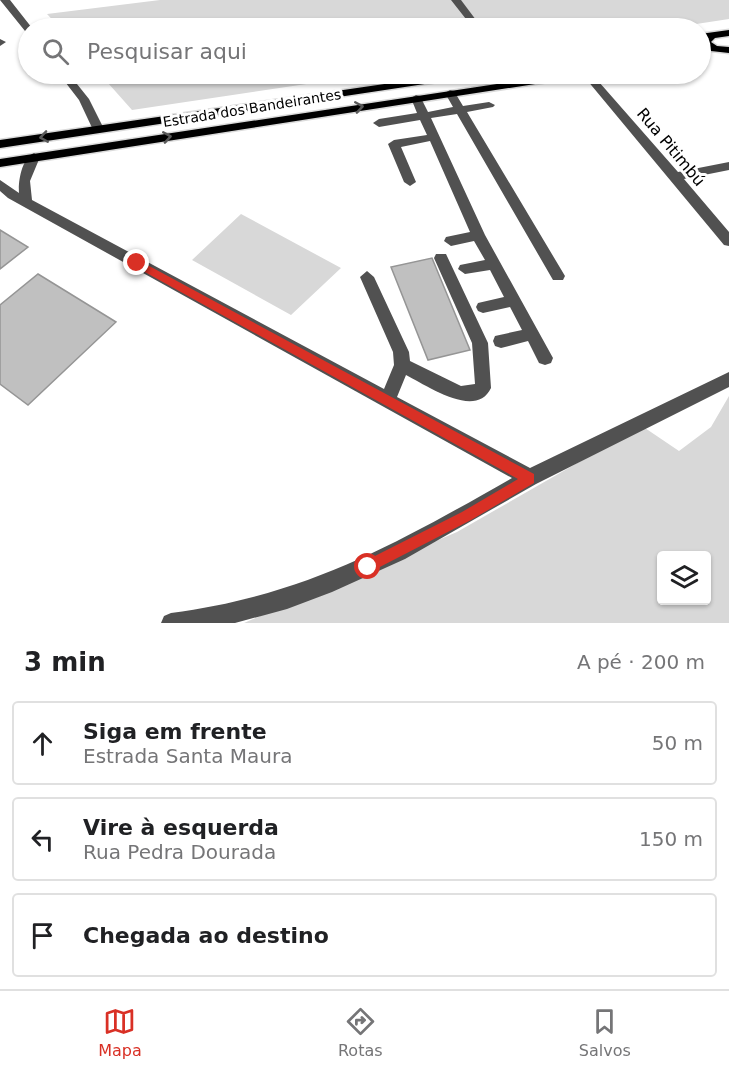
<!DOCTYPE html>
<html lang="pt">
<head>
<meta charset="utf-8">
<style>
	:root { --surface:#fff; --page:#f2f2f2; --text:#202124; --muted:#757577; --line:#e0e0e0; --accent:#d93025 }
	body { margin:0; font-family:"DejaVu Sans",sans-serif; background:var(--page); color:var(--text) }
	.controls { position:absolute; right:18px; bottom:18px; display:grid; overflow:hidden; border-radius:6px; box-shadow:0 2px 4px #0004 }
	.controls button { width:54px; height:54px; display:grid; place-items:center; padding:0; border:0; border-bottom:2px solid var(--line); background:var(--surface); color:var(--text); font:30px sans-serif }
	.stop { position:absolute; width:18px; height:18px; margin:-14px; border:4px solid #d93025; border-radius:50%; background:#fff }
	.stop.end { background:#d93025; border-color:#fff; box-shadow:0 2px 6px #0008 }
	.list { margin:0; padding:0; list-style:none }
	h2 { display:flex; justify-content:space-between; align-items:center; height:78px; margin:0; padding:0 24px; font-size:26px }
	h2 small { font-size:20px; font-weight:400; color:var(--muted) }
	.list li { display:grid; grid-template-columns:39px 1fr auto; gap:18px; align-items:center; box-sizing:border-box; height:84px; margin:0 12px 12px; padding:0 12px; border:2px solid var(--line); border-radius:6px }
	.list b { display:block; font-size:22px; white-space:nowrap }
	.list p { margin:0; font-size:20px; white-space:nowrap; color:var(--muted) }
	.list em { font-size:20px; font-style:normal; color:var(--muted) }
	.icon { flex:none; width:33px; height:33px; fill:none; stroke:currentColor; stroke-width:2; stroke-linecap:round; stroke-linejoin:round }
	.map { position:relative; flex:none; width:729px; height:623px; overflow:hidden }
	.search { position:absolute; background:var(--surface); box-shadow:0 2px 4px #0004; left:18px; right:18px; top:18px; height:66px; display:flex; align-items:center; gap:15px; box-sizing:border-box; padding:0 21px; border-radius:33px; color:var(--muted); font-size:22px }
	.sheet { height:366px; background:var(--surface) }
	nav { display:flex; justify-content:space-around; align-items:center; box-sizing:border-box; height:84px; border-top:2px solid var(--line); background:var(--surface); font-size:16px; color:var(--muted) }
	nav a { display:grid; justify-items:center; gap:3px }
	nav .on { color:var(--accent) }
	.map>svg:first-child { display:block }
	.green { fill:#d8d8d8; fill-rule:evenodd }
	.building { fill:#c0c0c0; stroke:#959595; stroke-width:1.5 }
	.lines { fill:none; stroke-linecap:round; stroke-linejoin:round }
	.major-casing { stroke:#dbdbdb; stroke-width:3 }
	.minor { fill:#515151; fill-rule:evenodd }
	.major { fill:#000; fill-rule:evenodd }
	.oneway { stroke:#595959 }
	.route { fill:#d93025 }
	.labels { text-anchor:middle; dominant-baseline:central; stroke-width:6; stroke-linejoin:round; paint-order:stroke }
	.far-street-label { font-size:14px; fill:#000; stroke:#fff }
	.street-label { font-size:16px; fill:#000; stroke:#fff }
</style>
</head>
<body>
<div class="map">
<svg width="729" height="623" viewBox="0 0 729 623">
	<rect width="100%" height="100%" fill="#fff"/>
	<!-- green -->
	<path class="green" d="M160,0H729V19L670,28H60L47,14Z
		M100,74H374L132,110Z
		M241,214L341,268L291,315L192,260Z
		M729,396V623H244L457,532L642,426L679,451L711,427ZM662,556H706V600H662Z"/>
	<!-- building -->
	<path class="building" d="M0,230L28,247L0,269Z
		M432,258L470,350L428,360L391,267Z
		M38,274L116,322L28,405L0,384V305Z"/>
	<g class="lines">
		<defs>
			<path id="major" d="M729,30V36L715,38L711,42L717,46L729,47V53L711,51L700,44L702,40L700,34Z
				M453,74H476L471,77L0,148V140Z
				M563,74H585L580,77L0,167V159Z"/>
		</defs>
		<!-- major casing -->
		<use href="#major" class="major-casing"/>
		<!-- minor -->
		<path class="minor" d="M0,0H10L32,28H28V32L25,31Z
			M451,0H461L482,28H473Z
			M0,39L6,42L0,46Z
			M59,74H69L89,99L104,129L102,132H94L79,100Z
			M582,74H592L678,172L729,162V170L684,179L729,232V246L724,245Z
			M450,90L454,91L463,106L489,102L495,105L493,107L467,112L565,276L563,280H553L457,114L431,118L485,235L553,358L551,363L545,365L539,363L528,341L501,348L495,346L493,341L495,336L522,330L510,307L483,313L478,311L476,307L478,303L504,297L490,270L465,274L458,269L460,265L485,260L474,241L451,246L444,241L446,237L470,232L430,141L401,147L416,182L410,186L404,182L388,144L394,140L427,135L420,120L379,127L373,123L379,119L417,113L411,98L416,95L420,96L428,112L453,107L445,93Z
			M34,153L40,157L30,181L32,200L384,389L394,365L393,352L360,277L367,271L374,277L409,352L410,361L461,386L475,384L472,343L434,258L436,254H446L488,343L491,388C476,420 426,385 406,375L397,397L530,468L729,372V387L536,484L405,559L332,592L287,609L235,623H161L164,616L171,613C307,595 396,544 512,478L8,198L0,191V180L19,193C18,181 22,158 34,153Z"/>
		<!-- major -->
		<use href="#major" class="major"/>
	</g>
	<!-- one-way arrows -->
	<defs><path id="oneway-chevron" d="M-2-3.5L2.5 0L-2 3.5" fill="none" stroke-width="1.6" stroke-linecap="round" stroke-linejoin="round" transform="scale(1.5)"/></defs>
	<g class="oneway">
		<use href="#oneway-chevron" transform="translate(359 107) rotate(-9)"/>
		<use href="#oneway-chevron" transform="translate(44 137) rotate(171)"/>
		<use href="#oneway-chevron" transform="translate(167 137) rotate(-9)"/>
	</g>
	<!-- route -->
	<path class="route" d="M134,261H140L534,474V483L471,520L372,571H363V562L462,512L518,479L134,266Z"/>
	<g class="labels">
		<!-- far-street labels -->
		<g class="far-street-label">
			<text transform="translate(252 108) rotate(-9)">Estrada dos Bandeirantes</text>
		</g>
		<!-- street labels -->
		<g class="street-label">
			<text transform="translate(671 147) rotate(50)">Rua Pitimbú</text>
		</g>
	</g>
</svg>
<div class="controls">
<button><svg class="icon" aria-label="layers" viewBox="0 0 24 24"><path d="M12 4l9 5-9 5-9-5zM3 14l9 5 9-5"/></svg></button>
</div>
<div class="stop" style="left:368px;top:567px"></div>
<div class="stop end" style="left:137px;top:263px"></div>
<div class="search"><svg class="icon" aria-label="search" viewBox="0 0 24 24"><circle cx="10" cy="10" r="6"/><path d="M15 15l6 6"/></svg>Pesquisar aqui</div>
</div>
<section class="sheet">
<h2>3 min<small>A pé · 200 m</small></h2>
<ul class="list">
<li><svg class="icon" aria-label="ahead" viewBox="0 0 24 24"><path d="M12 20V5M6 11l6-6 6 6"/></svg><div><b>Siga em frente</b><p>Estrada Santa Maura</p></div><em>50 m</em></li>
<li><svg class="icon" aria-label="left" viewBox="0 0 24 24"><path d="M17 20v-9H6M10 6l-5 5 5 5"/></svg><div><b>Vire à esquerda</b><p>Rua Pedra Dourada</p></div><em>150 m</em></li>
<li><svg class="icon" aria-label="arrive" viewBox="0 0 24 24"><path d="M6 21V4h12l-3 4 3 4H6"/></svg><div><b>Chegada ao destino</b></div></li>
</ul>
</section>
<nav>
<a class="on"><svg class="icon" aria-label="map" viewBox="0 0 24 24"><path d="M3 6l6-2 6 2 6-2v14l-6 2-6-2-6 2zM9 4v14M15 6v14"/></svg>Mapa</a>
<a><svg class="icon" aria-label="directions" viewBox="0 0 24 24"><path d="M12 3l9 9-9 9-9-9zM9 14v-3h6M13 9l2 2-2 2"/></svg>Rotas</a>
<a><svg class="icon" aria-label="saved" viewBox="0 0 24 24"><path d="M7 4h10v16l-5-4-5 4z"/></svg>Salvos</a>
</nav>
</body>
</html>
